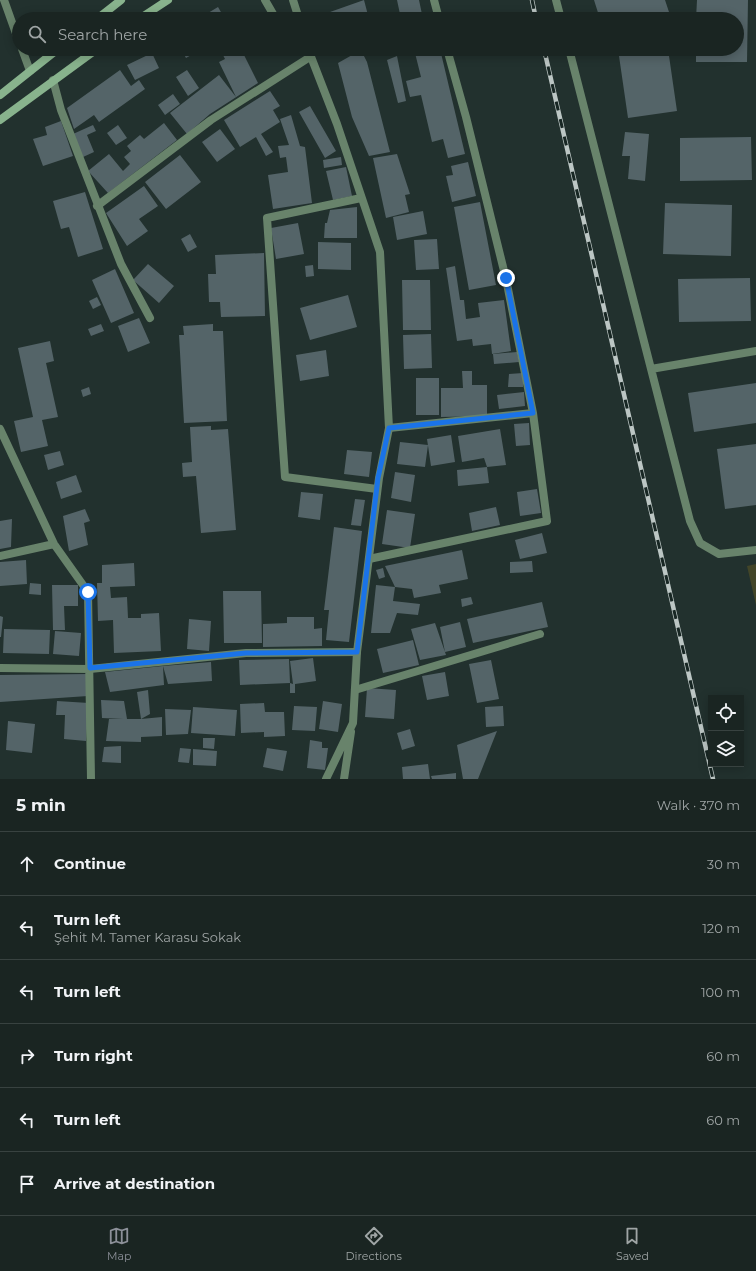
<!DOCTYPE html>
<html lang="en">
<head>
<meta charset="utf-8">
<style>
	:root { --surface:#1a2522; --page:#232d2a; --text:#f1f3f6; --muted:#9fa5a5; --line:#384240; --accent:#8c9099 }
	body { margin:0; font-family:Montserrat,sans-serif; background:var(--page); color:var(--text) }
	.controls { position:absolute; right:12px; bottom:12px; display:grid; overflow:hidden; border-radius:0px; box-shadow:0 2px 10px #0003 }
	.controls button { width:36px; height:36px; display:grid; place-items:center; padding:0; border:0; border-bottom:1px solid var(--line); background:var(--surface); color:var(--text); font:20px sans-serif }
	.stop { position:absolute; width:12px; height:12px; margin:-9px; border:3px solid #1a73e8; border-radius:50%; background:#fff }
	.stop.end { background:#1a73e8; border-color:#fff; box-shadow:0 1px 4px #0008 }
	.list { margin:0; padding:0; list-style:none }
	h2 { display:flex; justify-content:space-between; align-items:center; height:52px; margin:0; padding:0 16px; font-size:17px }
	h2 small { font-size:13px; font-weight:400; color:var(--muted) }
	.list li { display:grid; grid-template-columns:26px 1fr auto; gap:12px; align-items:center; box-sizing:border-box; height:64px; padding:0 16px; border-top:1px solid var(--line) }
	.list b { display:block; font-size:15px; white-space:nowrap }
	.list p { margin:0; font-size:13px; white-space:nowrap; color:var(--muted) }
	.list em { font-size:13px; font-style:normal; color:var(--muted) }
	.icon { flex:none; width:22px; height:22px; fill:none; stroke:currentColor; stroke-width:2; stroke-linecap:round; stroke-linejoin:round }
	.map { position:relative; flex:none; width:756px; height:779px; overflow:hidden }
	.search { position:absolute; background:var(--surface); box-shadow:0 2px 10px #0003; left:12px; right:12px; top:12px; height:44px; display:flex; align-items:center; gap:10px; box-sizing:border-box; padding:0 14px; border-radius:22px; color:var(--muted); font-size:15px }
	.sheet { height:436px; background:var(--surface) }
	nav { display:flex; justify-content:space-around; align-items:center; box-sizing:border-box; height:56px; border-top:1px solid var(--line); background:var(--surface); font-size:11px; color:var(--muted) }
	nav a { display:grid; justify-items:center; gap:2px }
	nav .on { color:var(--accent) }
	.map>svg:first-child { display:block }
	.pitch { fill:#424528 }
	.building { fill:#546468 }
	.lines { fill:none; stroke-linecap:round; stroke-linejoin:round }
	.minor { stroke:#68836b; stroke-width:8 }
	.tertiary { stroke:#68836b; stroke-width:8 }
	.secondary { stroke:#88b38d; stroke-width:8 }
	.rail-casing { stroke:#bcc6c4; stroke-width:4.5 }
	.rail { stroke:#182724; stroke-width:3; stroke-dasharray:9; stroke-linecap:butt }
	.route { stroke:#1a73e8; stroke-width:5 }
</style>
</head>
<body>
<div class="map">
<svg width="756" height="779" viewBox="0 0 756 779">
	<rect width="100%" height="100%" fill="#22312e"/>
	<!-- pitch -->
	<path class="pitch" d="M756,564V605L747,566Z"/>
	<!-- building -->
	<path class="building" d="M364,0L369,19H332L330,12Z
		M397,0H419L423,19H401Z
		M594,0H665L670,15L655,19H600Z
		M697,0H748L747,62H696V49H737V19H696Z
		M218,7L225,19H198Z
		M181,49H202L186,58Z
		M220,49H241L258,83L210,114L187,134L170,113L219,75L236,97L219,62L225,59Z
		M414,49H440L465,154L448,158L443,139L432,142L421,95L410,97L406,81L421,77Z
		M668,49L677,111L628,118L619,56Z
		M361,50L367,62L390,152L369,156L352,117L338,63Z
		M152,53L159,68L135,80L127,65Z
		M397,56L406,101L398,103L387,60Z
		M120,70L131,86L139,80L145,89L99,122L94,115L74,129L67,108Z
		M187,70L199,88L188,96L176,77Z
		M270,91L280,106L273,110L280,122L261,134L273,152L266,156L256,137L240,147L224,120Z
		M173,94L180,104L165,115L158,105Z
		M310,106L336,151L325,158L299,112Z
		M291,115L300,146L305,147L312,203L273,209L268,175L288,172L286,157L280,158L278,146L289,145L280,119Z
		M61,121L73,156L43,166L33,139L47,135L45,127Z
		M164,123L177,140L108,193L88,171L109,154L123,171L130,164L124,157L131,151L127,146L140,135L144,139Z
		M93,125L96,131L87,135L94,152L83,157L73,134Z
		M118,125L127,138L116,145L107,133Z
		M220,129L235,149L217,162L202,142Z
		M625,132L649,134L645,181L628,179L630,156H622Z
		M751,137L752,180L680,181V138Z
		M397,154L410,194L405,195L409,212L386,218L373,158Z
		M180,155L201,182L166,209L145,182Z
		M341,157L342,165L324,168L323,160Z
		M468,162L476,196L452,202L446,176L453,175L451,166Z
		M346,167L352,196L333,200L326,171Z
		M144,186L158,206L139,219L148,231L127,246L106,213Z
		M85,192L103,249L78,257L69,227L61,229L53,201Z
		M480,202L496,285L469,290L454,207Z
		M665,203L732,205L731,256L663,254Z
		M357,207V238H324L325,223H327L330,210Z
		M423,211L427,234L397,240L393,217Z
		M298,223L304,254L276,259L271,228Z
		M190,234L197,247L188,252L181,239Z
		M437,239L439,269L416,270L414,240Z
		M318,242L351,243V270L318,269Z
		M264,253L265,316L221,317L220,302H209L208,274H216L215,255Z
		M148,264L174,286L159,303L133,280Z
		M313,265L314,276L306,277L305,266Z
		M455,266L460,300H464L466,319L480,317L478,303L504,300L511,351L492,354L491,344L473,346L472,339L457,341L446,268Z
		M115,269L134,313L111,323L92,280Z
		M750,278L751,321L679,322L678,279Z
		M402,280H430L431,330H403Z
		M348,295L357,327L310,340L300,308Z
		M97,297L101,305L93,309L89,301Z
		M139,318L150,343L128,352L118,326Z
		M101,324L104,331L91,336L88,329Z
		M213,324V331H223L227,421L184,423L179,335H184L183,326Z
		M431,334L432,368L404,369L403,335Z
		M50,341L54,361L46,363L58,417L42,420L48,446L21,452L14,421L33,417L18,348Z
		M326,350L329,376L300,381L296,355Z
		M517,352L519,362L494,364L493,354Z
		M462,371H472V385H487V416L441,417V388H463Z
		M523,373V387H508L509,374Z
		M416,378H439V415H416Z
		M756,383V423L694,432L688,393Z
		M89,387L91,394L83,397L81,390Z
		M524,392L525,406L499,409L497,395Z
		M529,423L530,445L516,446L514,424Z
		M211,426V430L228,429L236,530L201,533L196,476L183,477L182,463L192,462L190,427Z
		M500,429L506,465L487,467L484,458L462,462L458,436Z
		M451,435L455,462L431,466L427,439Z
		M400,442L428,445L425,467L397,464Z
		M756,444V505L725,509L717,449Z
		M347,450L372,452L369,477L344,474Z
		M60,451L64,465L48,470L44,455Z
		M487,467L489,483L458,486L457,470Z
		M395,472L415,475L411,502L391,498Z
		M76,475L82,492L61,499L56,482Z
		M537,489L541,513L520,516L517,492Z
		M301,492L323,494L320,520L298,517Z
		M355,499L365,500L361,526L351,525Z
		M496,507L500,525L472,531L469,513Z
		M85,509L90,521L84,523L88,545L69,551L63,516Z
		M387,510L415,514L410,548L382,544Z
		M12,519L11,547L0,549V521Z
		M334,527L362,531L349,642L326,640L329,610H324Z
		M542,533L547,553L520,559L515,540Z
		M462,550L468,579L439,585L441,593L414,598L412,589L395,587L393,601L420,604L418,615L397,613L390,633H371L376,585L395,587L385,566Z
		M26,560L27,584L0,586V562Z
		M532,561L533,572L510,573V562Z
		M134,563L135,586L110,587L111,598L127,597L128,618H141V614L159,613L161,651L114,653L113,620L98,621L97,583H102V565Z
		M383,568L385,577L379,579L376,570Z
		M30,583L41,584V595L29,594Z
		M52,585H78V606H64L65,630H53Z
		M223,591H261L262,643H224Z
		M471,597L473,604L462,607L461,599Z
		M542,602L548,627L473,643L467,619Z
		M0,616L3,617L1,637H0Z
		M287,617H314V629L322,628V646L263,647V624L287,623Z
		M189,619L211,621L209,651L187,649Z
		M460,622L466,647L445,652L446,655L420,660L411,629L435,623L445,652L440,627Z
		M4,629L50,630L49,654L3,653Z
		M55,631L81,633L79,656L53,654Z
		M413,640L419,665L383,673L377,649Z
		M313,658L316,681L295,684V693H290V683L293,684L290,661Z
		M289,659L290,683L240,685L239,660Z
		M491,660L499,699L477,703L469,664Z
		M211,662L212,681L168,684L163,666L164,685L110,692L105,672L163,666Z
		M445,672L449,696L427,700L422,676Z
		M89,674L88,696L0,702V675Z
		M367,688L396,690L394,719L365,717Z
		M148,690L150,714L141,719L162,717V736L141,737V742L106,741L109,719H123L102,718L101,700L124,701L127,719H141L137,692Z
		M57,701L89,703L86,741L64,739L65,715H56Z
		M323,701L342,704L338,732L319,729Z
		M264,703L265,712H284L285,736L264,737V732L241,733L240,704Z
		M294,706L317,707L315,731L292,730Z
		M503,706L504,726L486,727L485,707Z
		M193,707L237,710L235,736L191,733Z
		M165,709L191,710L188,734L166,735Z
		M8,721L35,724L32,753L6,750Z
		M410,729L415,746L402,750L397,733Z
		M497,731L478,779H463L457,745Z
		M203,738H215L214,749L203,748Z
		M310,740L322,742V748H328L325,770L307,768Z
		M121,746V763L102,762L104,747Z
		M180,748L191,749L189,763L178,762Z
		M267,748L287,751L283,771L263,767Z
		M193,749L217,751L216,766L193,765Z
		M428,764L430,779H403L402,767Z
		M456,773V779H432L431,776Z"/>
	<g class="lines">
		<!-- minor -->
		<path class="minor" d="M4,0L19,42
			M434,0L439,19
			M556,0L561,19
			M22,49L30,71
			M569,49L690,521L700,543L719,554L756,550
			M53,80L61,110L121,264L150,318
			M361,198L267,218L285,477L377,489
			M97,206L211,120L310,57
			M651,369L756,351
			M389,428L533,413
			M0,429L54,544L88,592L91,779
			M0,556L54,544
			M369,559L547,521L533,413L506,279L466,117L447,49
			M0,668L90,669L246,653L357,652
			M355,690L540,634"/>
		<!-- tertiary -->
		<path class="tertiary" d="M265,0L276,19
			M293,0L299,19
			M308,49L337,124L380,252L389,428L379,478L357,652L353,723L326,779
			M344,779L351,732"/>
		<!-- secondary -->
		<path class="secondary" d="M97,19L121,0
			M139,19L168,0
			M0,95L58,49
			M0,120L97,49"/>
		<defs>
			<path id="rail" d="M532,0L536,19
				M544,49L713,779"/>
		</defs>
		<!-- rail casing -->
		<use href="#rail" class="rail-casing"/>
		<!-- rail -->
		<use href="#rail" class="rail"/>
	</g>
	<g class="lines">
		<!-- route -->
		<path class="route" d="M88,592L90,668L246,653L357,652L378,478L389,428L533,413L506,278"/>
	</g>
</svg>
<div class="controls">
<button><svg class="icon" aria-label="locate" viewBox="0 0 24 24"><circle cx="12" cy="12" r="6"/><path d="M12 2v4M12 18v4M2 12h4M18 12h4"/></svg></button>
<button><svg class="icon" aria-label="layers" viewBox="0 0 24 24"><path d="M12 4l9 5-9 5-9-5zM3 14l9 5 9-5"/></svg></button>
</div>
<div class="stop" style="left:88px;top:592px"></div>
<div class="stop end" style="left:506px;top:278px"></div>
<div class="search"><svg class="icon" aria-label="search" viewBox="0 0 24 24"><circle cx="10" cy="10" r="6"/><path d="M15 15l6 6"/></svg>Search here</div>
</div>
<section class="sheet">
<h2>5 min<small>Walk · 370 m</small></h2>
<ul class="list">
<li><svg class="icon" aria-label="ahead" viewBox="0 0 24 24"><path d="M12 20V5M6 11l6-6 6 6"/></svg><div><b>Continue</b></div><em>30 m</em></li>
<li><svg class="icon" aria-label="left" viewBox="0 0 24 24"><path d="M17 20v-9H6M10 6l-5 5 5 5"/></svg><div><b>Turn left</b><p>Şehit M. Tamer Karasu Sokak</p></div><em>120 m</em></li>
<li><svg class="icon" aria-label="left" viewBox="0 0 24 24"><path d="M17 20v-9H6M10 6l-5 5 5 5"/></svg><div><b>Turn left</b></div><em>100 m</em></li>
<li><svg class="icon" aria-label="right" viewBox="0 0 24 24"><path d="M7 20v-9h11M14 6l5 5-5 5"/></svg><div><b>Turn right</b></div><em>60 m</em></li>
<li><svg class="icon" aria-label="left" viewBox="0 0 24 24"><path d="M17 20v-9H6M10 6l-5 5 5 5"/></svg><div><b>Turn left</b></div><em>60 m</em></li>
<li><svg class="icon" aria-label="arrive" viewBox="0 0 24 24"><path d="M6 21V4h12l-3 4 3 4H6"/></svg><div><b>Arrive at destination</b></div></li>
</ul>
</section>
<nav>
<a class="on"><svg class="icon" aria-label="map" viewBox="0 0 24 24"><path d="M3 6l6-2 6 2 6-2v14l-6 2-6-2-6 2zM9 4v14M15 6v14"/></svg>Map</a>
<a><svg class="icon" aria-label="directions" viewBox="0 0 24 24"><path d="M12 3l9 9-9 9-9-9zM9 14v-3h6M13 9l2 2-2 2"/></svg>Directions</a>
<a><svg class="icon" aria-label="saved" viewBox="0 0 24 24"><path d="M7 4h10v16l-5-4-5 4z"/></svg>Saved</a>
</nav>
</body>
</html>
